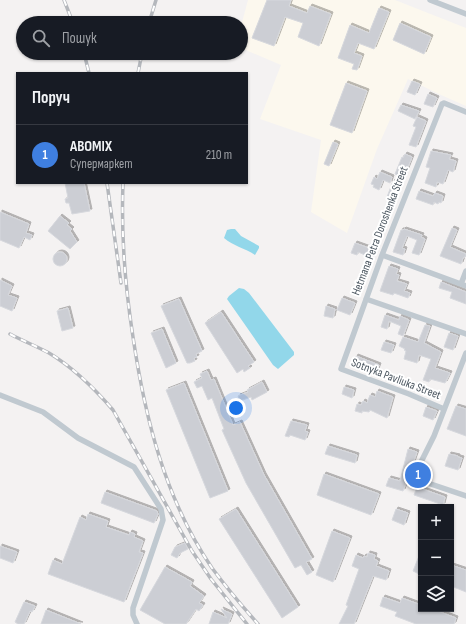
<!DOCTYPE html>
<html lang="uk">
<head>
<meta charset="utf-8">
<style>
	:root { --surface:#171b24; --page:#242831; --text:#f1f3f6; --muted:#9ea1a6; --line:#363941; --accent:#d93025 }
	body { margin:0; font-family:"Sofia Sans Condensed",sans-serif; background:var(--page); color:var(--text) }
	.controls { position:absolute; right:12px; bottom:12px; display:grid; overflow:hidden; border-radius:0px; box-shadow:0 1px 3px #0004 }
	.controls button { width:36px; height:36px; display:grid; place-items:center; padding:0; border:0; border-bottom:1px solid var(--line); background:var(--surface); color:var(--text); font:20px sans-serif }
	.you { position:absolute; left:236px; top:408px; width:14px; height:14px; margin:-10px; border:3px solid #fff; border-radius:50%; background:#1a73e8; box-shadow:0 0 0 6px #1a73e833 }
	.badge { display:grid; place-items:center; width:26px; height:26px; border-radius:50%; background:var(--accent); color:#fff; font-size:13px; font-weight:700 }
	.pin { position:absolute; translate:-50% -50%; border:2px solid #fff; box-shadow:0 1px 4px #0006 }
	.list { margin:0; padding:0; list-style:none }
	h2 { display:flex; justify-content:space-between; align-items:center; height:52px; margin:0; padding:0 16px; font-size:17px }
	h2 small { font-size:13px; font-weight:400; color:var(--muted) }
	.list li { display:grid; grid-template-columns:26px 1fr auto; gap:12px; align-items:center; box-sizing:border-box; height:60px; padding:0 16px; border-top:1px solid var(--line) }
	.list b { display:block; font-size:15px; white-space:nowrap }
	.list p { margin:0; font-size:13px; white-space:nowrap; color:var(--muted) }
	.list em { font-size:13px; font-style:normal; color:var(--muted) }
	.icon { flex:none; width:22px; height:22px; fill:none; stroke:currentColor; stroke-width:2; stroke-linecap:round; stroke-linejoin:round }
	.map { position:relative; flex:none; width:466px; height:624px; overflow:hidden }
	.search { position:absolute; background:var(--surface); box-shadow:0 1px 3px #0004; left:16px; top:16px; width:232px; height:44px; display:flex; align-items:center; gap:10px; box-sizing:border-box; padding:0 14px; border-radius:22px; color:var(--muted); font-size:15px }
	.panel { position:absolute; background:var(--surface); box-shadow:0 1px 3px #0004; left:16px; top:72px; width:232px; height:112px; border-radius:0px }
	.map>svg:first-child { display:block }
	.commercial { fill:#fcf8ee }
	.water { fill:#92d7ea }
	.building { fill:#ccced4; stroke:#d6d8dd; filter:url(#shadow) }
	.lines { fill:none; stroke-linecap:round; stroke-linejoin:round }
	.street { stroke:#c0c9d0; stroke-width:5.5 }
	.rail-casing { stroke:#b4b7bc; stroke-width:3.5 }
	.rail { stroke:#fff; stroke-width:2; stroke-dasharray:6; stroke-linecap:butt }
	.labels { text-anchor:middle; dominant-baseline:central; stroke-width:4; stroke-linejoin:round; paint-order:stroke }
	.street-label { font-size:12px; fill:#4a555f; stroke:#fff }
</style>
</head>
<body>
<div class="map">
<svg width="466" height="624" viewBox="0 0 466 624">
	<defs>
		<filter id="shadow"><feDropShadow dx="2" dy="-2" stdDeviation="0" flood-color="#0004"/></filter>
	</defs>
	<rect width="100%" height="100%" fill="#f4f2f2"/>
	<!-- commercial -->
	<path class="commercial" d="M248,0H395L466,28V106L441,95L408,79L377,149L347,233L311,212L321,140L260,119L281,65L241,48V26Z"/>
	<!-- water -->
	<path class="water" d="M231,229H235L241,236L259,246V248L255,255C245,248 233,246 224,238L227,230Z
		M239,288L244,289L249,293L294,352V355L278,369L273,365L227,299L229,296Z"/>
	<!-- building -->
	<path class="building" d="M267,0H291L289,6L307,13L310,6L331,14L319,46L298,37L303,23L285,17L274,46L252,38Z
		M379,8L389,12L374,49L358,43L354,53L362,56L357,70L352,69L354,64L338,58L350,25L369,33Z
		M400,23L431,37L424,54L393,40Z
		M412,81L420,84L415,95L407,92Z
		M346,83L367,91L352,133L330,125Z
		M428,94L437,98L433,107L424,104Z
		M401,105L419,111L415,119L398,111Z
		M417,117L426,121L416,147L409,145L416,127L413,126Z
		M333,142L338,144L329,166L324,164Z
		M431,151L451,155L449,159L456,161L453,172L448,170L443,184L437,182L436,187L425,183L430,168L426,167Z
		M405,154L412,157L404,177L395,174L402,157L403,158Z
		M380,172L392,177L390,183L383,180L379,190L373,187L374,185L371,184L374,177L377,179Z
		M393,181L398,183L395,190L398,191L394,200L387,197Z
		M65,183H84L90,211L72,214L69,203H66L65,199L68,198Z
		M419,191L433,196L435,193L443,196L441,203L439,202L438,204L434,202L433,205L416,199Z
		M0,212L29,224L26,233L32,235L30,240L24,237L19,248L0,240Z
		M60,216L69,223L67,225L72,229L70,231L77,242L70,249L48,231Z
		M452,228L457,230L450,247L466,254V256L463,258L461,264L440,256Z
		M404,229L422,235L421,237L425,239L419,255L412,253L417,240L407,236L402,248L405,249L403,255L393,252L401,230H403Z
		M355,243L369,248L370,244L376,246L372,258L358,252L357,255L351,253Z
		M53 259a7 7 0 1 1 14 0a7 7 0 1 1-14 0Z
		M389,266L398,269L396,274L399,275L397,281L407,284L404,291L410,293L408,298L394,293L393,295L380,291Z
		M0,280L12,286L8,295L17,298L12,311L0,306Z
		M441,282L466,292V304L450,298L452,292L439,288Z
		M342,298L355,303L350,315L337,310Z
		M179,299L202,351L196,354L197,357L194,358L195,361L190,363H187L161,306Z
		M326,306L335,309L333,318L324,316Z
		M68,308L73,328L62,331L57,311Z
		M221,312L254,362L248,366L250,368L244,372L243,369L237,373L205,323Z
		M385,315L399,320L400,316L409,320L403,336L398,334L401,326L389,321L387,329L381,327Z
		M425,325L430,326L424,343L441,352L435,368L450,373L445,383L430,379L429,382L423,380L431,359L419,355L417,363L404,359L406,351L404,350L405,349L399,346L403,337L418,342Z
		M162,329L176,363L166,368L151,333Z
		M449,333L458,336L453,350L444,347Z
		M384,342L394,345L391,353L381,350Z
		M356,356L379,365L376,373L353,364Z
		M207,371L211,380L214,379L233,425L240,422L264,475L312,559L306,562L312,572L307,575L301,565L295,568L246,483L222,430L224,429L212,398L208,400L202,386L197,388L194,382L202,378L200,374Z
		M262,382L267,392L252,400L251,397L240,401L238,396L248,392L247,390Z
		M184,383L228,491L210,498L166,390Z
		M344,387L354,390L352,398L342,394Z
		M377,391L393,397L387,418L370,410L369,412L362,411V413L355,411L357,404L361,405L363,401L367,403L370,395L375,397Z
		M456,406L466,409V436L447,429Z
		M426,407L437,411L433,420L423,416Z
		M291,421L307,425L305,431L308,432L305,440L290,435L289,437L285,436Z
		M328,446L357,455L355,463L325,454Z
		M408,449L417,452L403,491L386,486L389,478L400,481Z
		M449,454L458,456V457L462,458L458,470L445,466Z
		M324,474L379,494L371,515L317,495Z
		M417,487L445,497L443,505L414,495Z
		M105,492L157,511L158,514L154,523L101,503Z
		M236,509L298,607L282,618L219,519Z
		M396,509L408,513L404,525L392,520Z
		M88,514L108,521L106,527L129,535L130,532L135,534L134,537L143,541L139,552L143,553L124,602L48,574L53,560L62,564L80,517L86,520Z
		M332,531L350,538L333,582L316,575Z
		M185,543L188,549L180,553L177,558L171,555L175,547Z
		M0,546L17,552L13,563L0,558Z
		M421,551V575L413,571Z
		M368,553L375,555L374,559L378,561L376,566L389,571L386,580L373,576L354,624H339L348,606L346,605L359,569L352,566L356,555L363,558L364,556L367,557Z
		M451,565L466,570V592L451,586Z
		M165,567L192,582L190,586L204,596L199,603L203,605L199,611L196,609L186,624H165L140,610Z
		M383,597L400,603L402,598L421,605V609H432L456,618L454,624H416L395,616L397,612L380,606Z
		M24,602L35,606L32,612L30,611L24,624H18L15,622Z
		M221,609L232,614L228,624H209L213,612L227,618Z
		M46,610L81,624H41Z"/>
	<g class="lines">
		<!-- street -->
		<path class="street" d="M430,0L466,14
			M382,255L466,286
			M461,284L466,271
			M366,299L466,334
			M466,353L434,436L413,478L466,496
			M0,395L43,412L78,438L134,467L161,509L163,520L133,608V615L137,624
			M444,409L409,394L341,369L382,255L442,104L444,103L466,112"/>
		<defs>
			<path id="rail" d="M64,0L73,23
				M149,23L156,0
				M84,53L89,73
				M138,73L142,53
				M107,183L121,283
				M123,183C121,235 125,286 133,337C145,418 165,499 212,568C226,587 242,606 258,624
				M10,334C23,341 36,346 49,353C74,368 94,388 113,410L192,551L211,579L247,624"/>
		</defs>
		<!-- rail casing -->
		<use href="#rail" class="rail-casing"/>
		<!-- rail -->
		<use href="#rail" class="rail"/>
	</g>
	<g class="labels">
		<!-- street labels -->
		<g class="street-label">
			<text transform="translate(380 231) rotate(-69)">Hetmana Petra Doroshenka Street</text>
			<text transform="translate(396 379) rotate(21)">Sotnyka Pavliuka Street</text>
		</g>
	</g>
</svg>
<div class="controls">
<button>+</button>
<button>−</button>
<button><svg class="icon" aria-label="layers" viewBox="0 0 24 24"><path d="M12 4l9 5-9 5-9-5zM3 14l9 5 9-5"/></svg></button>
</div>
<div class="you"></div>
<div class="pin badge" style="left:418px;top:475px;background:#3f7fe0">1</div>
<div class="search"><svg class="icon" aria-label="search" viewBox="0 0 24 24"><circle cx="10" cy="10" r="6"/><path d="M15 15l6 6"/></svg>Пошук</div>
<section class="panel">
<h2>Поруч<small></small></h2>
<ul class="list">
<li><span class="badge" style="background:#3f7fe0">1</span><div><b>ABOMIX</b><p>Супермаркет</p></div><em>210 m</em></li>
</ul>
</section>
</div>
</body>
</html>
